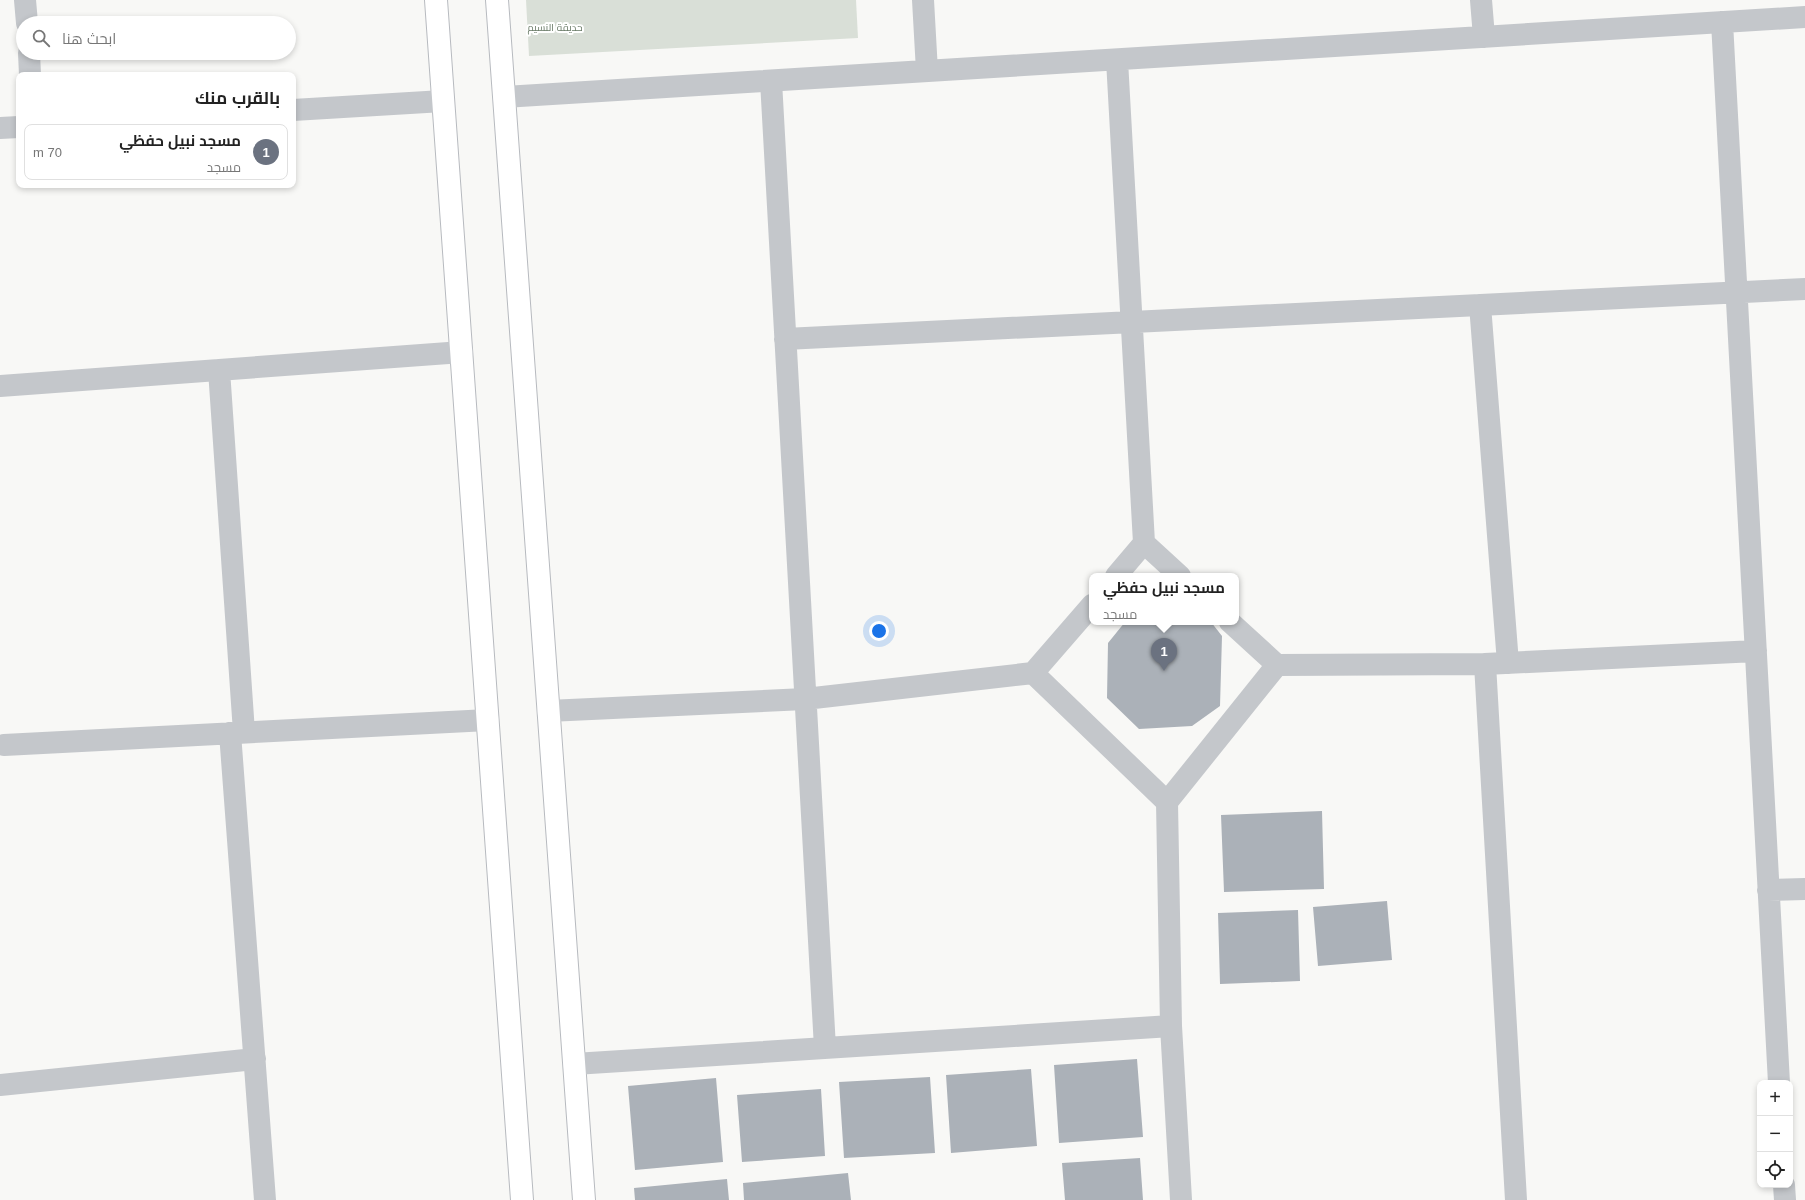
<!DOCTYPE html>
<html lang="ar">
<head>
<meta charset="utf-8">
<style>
	:root { --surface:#fff; --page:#f2f2f2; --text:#222; --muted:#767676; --line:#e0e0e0; --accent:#d93025 }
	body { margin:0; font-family:Arial,Cairo,sans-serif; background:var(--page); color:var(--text); direction:rtl }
	.controls { position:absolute; right:12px; bottom:12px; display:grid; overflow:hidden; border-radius:8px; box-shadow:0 2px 6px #0003 }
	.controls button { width:36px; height:36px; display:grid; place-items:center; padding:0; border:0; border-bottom:1px solid var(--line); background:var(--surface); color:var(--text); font:20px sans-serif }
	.you { position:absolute; left:879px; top:631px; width:14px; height:14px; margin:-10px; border:3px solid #fff; border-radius:50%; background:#1a73e8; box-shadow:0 0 0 6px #1a73e833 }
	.badge { display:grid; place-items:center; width:26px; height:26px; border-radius:50%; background:var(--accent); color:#fff; font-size:13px; font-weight:700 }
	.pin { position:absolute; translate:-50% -33px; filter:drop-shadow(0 1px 2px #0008) }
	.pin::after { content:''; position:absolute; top:21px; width:14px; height:12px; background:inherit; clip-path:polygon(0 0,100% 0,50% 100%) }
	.popup { position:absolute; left:1089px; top:573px; width:150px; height:52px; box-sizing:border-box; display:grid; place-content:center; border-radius:8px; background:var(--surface); filter:drop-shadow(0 1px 3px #0005); font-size:13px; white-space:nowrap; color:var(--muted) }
	.popup b { font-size:15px; color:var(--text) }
	.popup::after { content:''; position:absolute; left:50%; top:100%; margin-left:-8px; border:8px solid transparent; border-top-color:var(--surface) }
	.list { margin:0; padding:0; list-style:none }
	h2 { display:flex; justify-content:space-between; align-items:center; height:52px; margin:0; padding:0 16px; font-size:17px }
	h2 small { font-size:13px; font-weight:400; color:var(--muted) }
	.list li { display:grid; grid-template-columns:26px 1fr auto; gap:12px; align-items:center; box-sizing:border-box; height:56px; margin:0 8px 8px; padding:0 8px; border:1px solid var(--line); border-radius:8px }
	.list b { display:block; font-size:15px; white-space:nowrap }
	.list p { margin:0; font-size:13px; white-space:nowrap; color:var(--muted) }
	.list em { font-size:13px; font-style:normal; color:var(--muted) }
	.icon { flex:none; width:22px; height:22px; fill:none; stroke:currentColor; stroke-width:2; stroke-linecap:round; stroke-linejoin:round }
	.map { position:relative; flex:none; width:1805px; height:1200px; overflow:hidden; direction:ltr }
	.search { position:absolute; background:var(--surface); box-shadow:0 2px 6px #0003; left:16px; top:16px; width:280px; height:44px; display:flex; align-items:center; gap:10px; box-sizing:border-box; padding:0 14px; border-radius:22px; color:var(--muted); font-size:15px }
	.panel { position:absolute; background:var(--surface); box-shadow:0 2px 6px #0003; left:16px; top:72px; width:280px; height:116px; border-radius:8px; direction:rtl }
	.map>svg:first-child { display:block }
	.green { fill:#d9dfd7 }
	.building { fill:#abb1b8 }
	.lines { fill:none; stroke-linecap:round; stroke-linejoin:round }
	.secondary-casing { stroke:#b7babf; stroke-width:24 }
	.street { stroke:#c4c7cb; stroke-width:22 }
	.secondary { stroke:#fff; stroke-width:22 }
	.labels { text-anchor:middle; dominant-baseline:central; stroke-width:4; stroke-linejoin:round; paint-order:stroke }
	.park-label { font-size:10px; fill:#657763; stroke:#fff }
</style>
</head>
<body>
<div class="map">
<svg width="1805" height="1200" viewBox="0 0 1805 1200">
	<rect width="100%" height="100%" fill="#f8f8f6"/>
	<!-- green -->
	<path class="green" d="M526,0H856L858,38L529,56Z"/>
	<!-- building -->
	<path class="building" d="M1125,622H1211L1222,636L1220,706L1192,726L1139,729L1107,698L1108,643Z
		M1322,811L1324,889L1224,892L1221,815Z
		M1387,901L1392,960L1318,966L1313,907Z
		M1298,910L1300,981L1220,984L1218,913Z
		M1137,1059L1143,1137L1059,1143L1054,1065Z
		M1031,1069L1037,1146L951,1153L946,1075Z
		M930,1077L935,1153L844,1158L839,1082Z
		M716,1078L723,1162L635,1170L628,1086Z
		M821,1089L825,1156L742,1162L737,1095Z
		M1140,1158L1143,1200H1065L1062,1163Z
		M848,1173L851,1200H744L743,1183Z
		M727,1179L729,1200H635L634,1188Z"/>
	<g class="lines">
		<defs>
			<path id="secondary" d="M436,0L522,1200
				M497,0L584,1200"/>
		</defs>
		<!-- secondary casing -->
		<use href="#secondary" class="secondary-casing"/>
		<!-- street -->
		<path class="street" d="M25,0L27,23
			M923,0L927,71
			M1481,0L1484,37
			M1722,22L1779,1083
			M29,53L30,75
			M771,81L825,1048
			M504,97L1805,17
			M293,110L443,101
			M0,128L19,127
			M1480,305L1508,663
			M785,339L1805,289
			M219,370L244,732
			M0,386L462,352
			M1144,543L1180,576
			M1116,576L1144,543L1117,60
			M1092,605L1033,673L1167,802L1277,665L1230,622
			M1485,664L1516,1200
			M1277,665L1485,664L1756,651
			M548,711L805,699L1033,673
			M230,733L265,1200
			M4,745L488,720
			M1167,802L1171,1026L1181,1200
			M1768,890L1805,889
			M574,1064L1171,1026
			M0,1085L255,1059
			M1784,1185L1785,1200"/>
		<!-- secondary -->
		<use href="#secondary" class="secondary"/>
	</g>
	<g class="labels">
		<!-- park labels -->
		<g class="park-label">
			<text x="555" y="27">حدیقة النسیم</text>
		</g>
	</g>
</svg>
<div class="controls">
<button>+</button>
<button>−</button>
<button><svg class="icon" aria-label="locate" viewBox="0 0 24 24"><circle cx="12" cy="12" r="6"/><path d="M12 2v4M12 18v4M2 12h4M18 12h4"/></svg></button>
</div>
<div class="you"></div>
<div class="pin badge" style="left:1164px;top:671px;background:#6b7280">1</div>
<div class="popup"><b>مسجد نبيل حفظي</b>مسجد</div>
<div class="search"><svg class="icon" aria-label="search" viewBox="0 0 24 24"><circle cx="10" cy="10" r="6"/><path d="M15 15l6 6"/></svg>ابحث هنا</div>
<section class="panel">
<h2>بالقرب منك<small></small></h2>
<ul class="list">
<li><span class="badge" style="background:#6b7280">1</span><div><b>مسجد نبيل حفظي</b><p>مسجد</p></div><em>70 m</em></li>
</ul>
</section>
</div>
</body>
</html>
